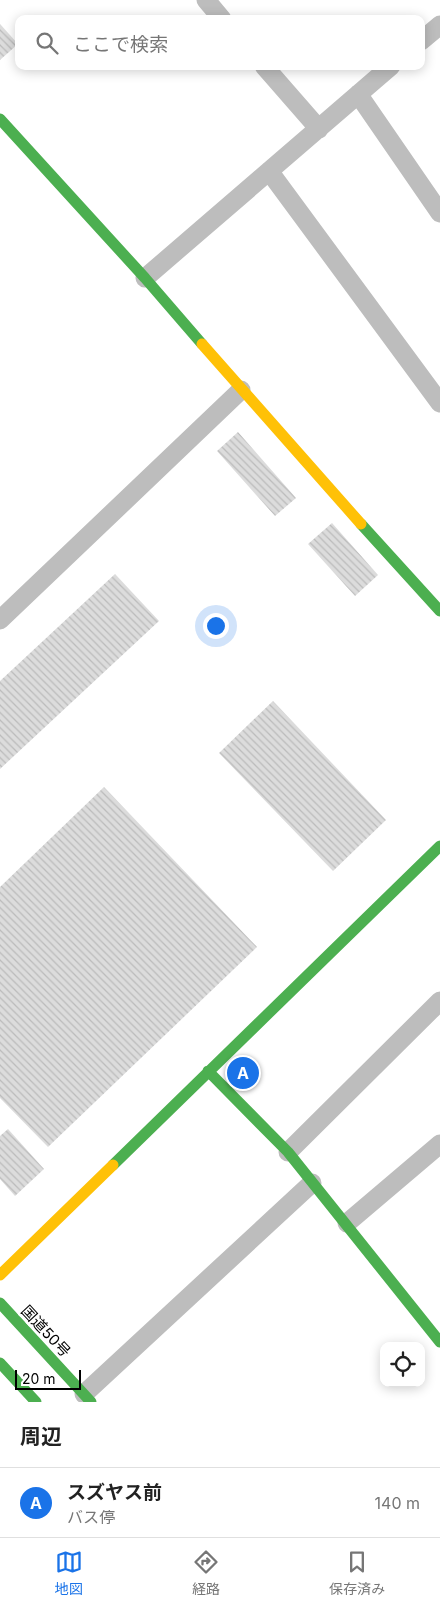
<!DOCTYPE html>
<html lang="ja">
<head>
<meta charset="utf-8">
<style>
	:root { --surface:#fff; --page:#f2f2f2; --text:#222; --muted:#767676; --line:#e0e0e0; --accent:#1a73e8 }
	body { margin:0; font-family:Inter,"Noto Sans JP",sans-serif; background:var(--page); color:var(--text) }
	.controls { position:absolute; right:15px; bottom:15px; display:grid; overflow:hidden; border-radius:10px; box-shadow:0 2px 12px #0003 }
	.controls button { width:45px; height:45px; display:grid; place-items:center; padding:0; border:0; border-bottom:1px solid var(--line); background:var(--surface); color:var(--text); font:25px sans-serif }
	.scale { position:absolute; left:15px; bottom:12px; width:66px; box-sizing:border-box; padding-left:5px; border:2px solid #000; border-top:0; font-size:14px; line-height:18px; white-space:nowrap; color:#000; -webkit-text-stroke:4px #fff; paint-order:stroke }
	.you { position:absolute; left:215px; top:625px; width:18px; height:18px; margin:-12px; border:4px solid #fff; border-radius:50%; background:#1a73e8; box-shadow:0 0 0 8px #1a73e833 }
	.badge { display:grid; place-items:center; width:32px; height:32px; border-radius:50%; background:var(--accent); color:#fff; font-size:16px; font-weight:700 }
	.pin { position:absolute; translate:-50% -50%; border:2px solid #fff; box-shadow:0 1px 5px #0006 }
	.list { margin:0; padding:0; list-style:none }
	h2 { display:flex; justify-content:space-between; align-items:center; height:65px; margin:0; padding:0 20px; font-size:21px }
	h2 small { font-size:16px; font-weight:400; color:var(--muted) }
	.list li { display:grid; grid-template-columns:32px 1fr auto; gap:15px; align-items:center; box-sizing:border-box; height:70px; padding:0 20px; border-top:1px solid var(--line) }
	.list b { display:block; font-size:19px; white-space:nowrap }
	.list p { margin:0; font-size:16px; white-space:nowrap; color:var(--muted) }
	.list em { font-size:16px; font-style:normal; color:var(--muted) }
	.icon { flex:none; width:28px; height:28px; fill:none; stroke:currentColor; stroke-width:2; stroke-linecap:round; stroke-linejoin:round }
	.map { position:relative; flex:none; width:440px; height:1402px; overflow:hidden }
	.search { position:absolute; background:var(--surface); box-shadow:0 2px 12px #0003; left:15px; right:15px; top:15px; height:55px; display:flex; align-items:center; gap:12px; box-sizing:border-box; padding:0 18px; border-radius:10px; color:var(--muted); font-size:19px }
	.sheet { height:135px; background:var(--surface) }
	nav { display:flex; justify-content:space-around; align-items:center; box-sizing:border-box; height:70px; border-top:1px solid var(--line); background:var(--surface); font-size:14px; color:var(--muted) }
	nav a { display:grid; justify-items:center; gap:2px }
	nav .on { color:var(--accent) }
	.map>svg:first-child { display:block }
	.building { fill:url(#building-back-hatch) }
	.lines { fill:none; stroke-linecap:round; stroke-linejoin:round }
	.street { stroke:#bdbdbd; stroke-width:19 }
	.fast { stroke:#4caf50; stroke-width:11 }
	.slow { stroke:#ffc107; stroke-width:11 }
	.labels { text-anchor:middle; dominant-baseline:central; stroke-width:5; stroke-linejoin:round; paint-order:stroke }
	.street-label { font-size:15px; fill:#000; stroke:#fff }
</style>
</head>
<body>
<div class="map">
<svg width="440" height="1402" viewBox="0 0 440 1402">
	<defs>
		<pattern id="building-back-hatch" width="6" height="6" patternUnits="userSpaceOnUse" patternTransform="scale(1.25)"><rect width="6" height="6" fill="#dcdcdc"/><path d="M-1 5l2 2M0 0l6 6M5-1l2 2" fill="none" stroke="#bbb"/></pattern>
	</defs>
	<rect width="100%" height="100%" fill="#fff"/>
	<!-- building -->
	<path class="building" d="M0,24L18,44L0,60Z
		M238,432L296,498L275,516L217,451Z
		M332,523L378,575L355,596L308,544Z
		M115,574L159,621L0,769V681Z
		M273,701L386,820L333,871L219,753Z
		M104,787L257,947L48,1147L0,1098V887Z
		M8,1129L44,1169L15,1196L0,1179V1136Z"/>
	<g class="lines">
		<!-- street -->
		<path class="street" d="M206,0L222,19
			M421,41L440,25
			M264,66L319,129
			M358,94L440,213
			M269,171L440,403
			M145,278L391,66
			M0,620L241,390
			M288,1152L440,1001
			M347,1223L440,1144
			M84,1394L312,1183"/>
		<!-- fast -->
		<path class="fast" d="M0,119L145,278L202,344
			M361,524L440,611
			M208,1071L288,1152L440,1342
			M113,1165L440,846
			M0,1303L91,1402
			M0,1363L36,1402"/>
		<!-- slow -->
		<path class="slow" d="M202,344L361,524
			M0,1275L113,1165"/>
	</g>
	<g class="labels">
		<!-- street labels -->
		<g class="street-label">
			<text transform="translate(46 1331) rotate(47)">国道50号</text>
		</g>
	</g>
</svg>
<div class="controls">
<button><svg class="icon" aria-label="locate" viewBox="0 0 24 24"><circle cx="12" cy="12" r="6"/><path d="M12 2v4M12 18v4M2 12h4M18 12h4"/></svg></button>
</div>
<div class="scale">20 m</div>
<div class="you"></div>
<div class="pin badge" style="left:243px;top:1073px">A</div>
<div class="search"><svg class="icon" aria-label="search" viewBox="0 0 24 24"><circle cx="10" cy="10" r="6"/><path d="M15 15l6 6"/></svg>ここで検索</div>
</div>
<section class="sheet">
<h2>周辺<small></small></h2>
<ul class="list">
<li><span class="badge">A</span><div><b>スズヤス前</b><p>バス停</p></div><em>140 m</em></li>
</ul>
</section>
<nav>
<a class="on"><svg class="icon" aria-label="map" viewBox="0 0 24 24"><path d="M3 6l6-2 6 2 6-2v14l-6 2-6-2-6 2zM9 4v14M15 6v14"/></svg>地図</a>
<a><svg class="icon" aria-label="directions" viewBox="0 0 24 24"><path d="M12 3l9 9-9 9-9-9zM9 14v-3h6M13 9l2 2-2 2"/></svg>経路</a>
<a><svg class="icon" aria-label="saved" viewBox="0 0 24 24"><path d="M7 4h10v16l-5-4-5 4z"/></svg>保存済み</a>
</nav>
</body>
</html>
